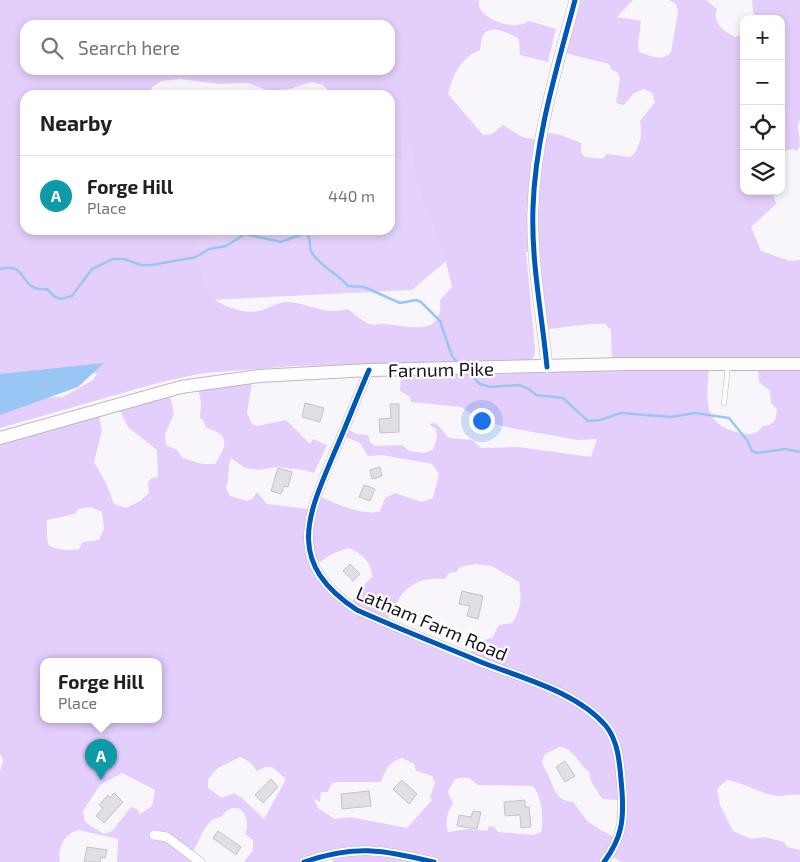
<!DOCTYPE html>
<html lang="en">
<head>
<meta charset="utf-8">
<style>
	:root { --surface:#fff; --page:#f2f2f2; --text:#202124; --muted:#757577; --line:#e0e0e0; --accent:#0b8043 }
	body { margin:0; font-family:"Exo 2",sans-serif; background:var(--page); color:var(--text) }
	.controls { position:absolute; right:15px; top:15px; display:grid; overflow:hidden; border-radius:10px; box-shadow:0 2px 8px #0003 }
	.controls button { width:45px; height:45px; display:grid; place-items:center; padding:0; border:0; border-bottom:1px solid var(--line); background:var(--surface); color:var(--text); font:25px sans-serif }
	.you { position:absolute; left:481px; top:420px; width:18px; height:18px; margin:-12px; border:4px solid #fff; border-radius:50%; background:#1a73e8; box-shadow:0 0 0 8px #1a73e833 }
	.badge { display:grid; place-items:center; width:32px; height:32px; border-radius:50%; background:var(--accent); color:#fff; font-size:16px; font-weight:700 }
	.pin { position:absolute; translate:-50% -41px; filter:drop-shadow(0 1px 2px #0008) }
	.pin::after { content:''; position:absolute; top:26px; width:18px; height:15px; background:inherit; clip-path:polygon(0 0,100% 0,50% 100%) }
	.popup { position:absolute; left:40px; top:658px; width:122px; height:65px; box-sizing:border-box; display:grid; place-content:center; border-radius:10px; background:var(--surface); filter:drop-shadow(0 1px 4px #0005); font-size:16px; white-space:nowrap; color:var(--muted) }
	.popup b { font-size:19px; color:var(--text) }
	.popup::after { content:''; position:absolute; left:50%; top:100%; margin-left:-10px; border:10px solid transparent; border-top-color:var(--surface) }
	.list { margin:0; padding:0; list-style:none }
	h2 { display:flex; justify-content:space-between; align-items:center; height:65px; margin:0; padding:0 20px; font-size:21px }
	h2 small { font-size:16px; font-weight:400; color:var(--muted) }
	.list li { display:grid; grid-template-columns:32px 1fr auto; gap:15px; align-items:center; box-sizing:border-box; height:80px; padding:0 20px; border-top:1px solid var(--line) }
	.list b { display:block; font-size:19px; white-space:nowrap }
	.list p { margin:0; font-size:16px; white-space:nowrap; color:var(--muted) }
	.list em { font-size:16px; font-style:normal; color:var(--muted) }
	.icon { flex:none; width:28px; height:28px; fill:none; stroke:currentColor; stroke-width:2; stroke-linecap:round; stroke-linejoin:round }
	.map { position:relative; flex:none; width:800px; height:862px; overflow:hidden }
	.search { position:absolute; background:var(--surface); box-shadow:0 2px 8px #0003; left:20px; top:20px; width:375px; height:55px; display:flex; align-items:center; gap:12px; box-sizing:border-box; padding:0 18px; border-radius:15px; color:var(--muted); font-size:19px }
	.panel { position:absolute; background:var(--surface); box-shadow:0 2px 8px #0003; left:20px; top:90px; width:375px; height:145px; border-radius:15px }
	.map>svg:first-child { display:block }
	.green { fill:#e4d2fa }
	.forest { fill:#e3cefc; fill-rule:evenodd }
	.water { fill:#99c6f5 }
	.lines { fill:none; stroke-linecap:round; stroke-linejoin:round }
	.stream { stroke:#99c6f5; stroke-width:2.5 }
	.building { fill:#e1dee5; stroke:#c5c2c9 }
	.service-casing { stroke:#bcb8c0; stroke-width:5.5 }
	.minor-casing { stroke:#bcb8c0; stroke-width:10 }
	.tertiary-casing { stroke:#bcb8c0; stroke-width:12 }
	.secondary-casing { stroke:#bcb8c0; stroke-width:14 }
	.service { stroke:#fefefe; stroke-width:4.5 }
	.minor { stroke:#fefefe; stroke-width:9 }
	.tertiary { stroke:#fefefe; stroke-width:11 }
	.secondary { stroke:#fefefe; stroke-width:12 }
	.cycleway-casing { stroke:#fff; stroke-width:8 }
	.cycleway { stroke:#0057b8; stroke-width:5 }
	.labels { text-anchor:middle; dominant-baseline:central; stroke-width:4.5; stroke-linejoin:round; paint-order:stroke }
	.street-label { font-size:19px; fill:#19151e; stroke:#fff }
</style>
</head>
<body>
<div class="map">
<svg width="800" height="862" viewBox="0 0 800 862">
	<rect width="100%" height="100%" fill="#f8f6fb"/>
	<!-- green -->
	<path class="green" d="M390,129L462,167L478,234L412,290L191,301L121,316L25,230H390Z"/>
	<!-- forest -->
	<path class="forest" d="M0,0H479C475,16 505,27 518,25C522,25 526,22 529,21L556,29L548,62L520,55L519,39C511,34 491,24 484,34C481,38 481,45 480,50C461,57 453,75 448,94L483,135L492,134L503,125L522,137L539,140L533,252H526L535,349L534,357L529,361L296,366L204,373L161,382L0,428V408L32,398L63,397L93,380L97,374L86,371L0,378ZM25,25H390V70H25ZM181,79L219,84L248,83L269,91L289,89L312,82L323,85L333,95H390V151L393,157L400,160L407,155L406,139L412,148L418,186L443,250L452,287L440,300C444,338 408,326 386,324C379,324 372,326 367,323C360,319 354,314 348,309C326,316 308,303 288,302C278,301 268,309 259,311C250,313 241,311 232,308C200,299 203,272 192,245L201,239L225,230H25V95H150L152,87L162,81Z
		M578,0H633L617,17L641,21L638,45L639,52C650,56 663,62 671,52L678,12L676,4L669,0H706L717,9C712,23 724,32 735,37L744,34V191H772L776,204L751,227L761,251L790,261L800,260V357L612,359L611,330L605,324C584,323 567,328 547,329L536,210L544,132L561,135L581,143V153L585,157L603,159L606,154L631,157C640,149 643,133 640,121L655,102L652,93L644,89L634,93L624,105L616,103L620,79L618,73L611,69L609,64L565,53Z
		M752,0H800V120L798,125L800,146L797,151L793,149L781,152V19H754Z
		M709,364C708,397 699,423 739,433C750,435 756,435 763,426C775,425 776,420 777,409L771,403L770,391L759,382L758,368H800V795C791,793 782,798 772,795C756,791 744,783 727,780L717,789L720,805L733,831L751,839L765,837L784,842L787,847L800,850V862H622L610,856L603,862H333L332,855L301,862H244L253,850V840L245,834C251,822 243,801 228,810C225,812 224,814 222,816C218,818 214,818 211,821C202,829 198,844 191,855L199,862H117L118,839L79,830C65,832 57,849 60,862H0V772L3,760L0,754V441L99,415L102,431L94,462L106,483L114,504L126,508L140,501L149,493L148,482L152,478L158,477L157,450L128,427L118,407L169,391L174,414L165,434L166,445L177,450L183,458L202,464H215C228,444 230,435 205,427L204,421L200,418L201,402L198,389L252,382L247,413L252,424L257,426L286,420L310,444L313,439L327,445L314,473L304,470L276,467L259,470L245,468L231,458C227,468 230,477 226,488L230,496L247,501L253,498L257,492L267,504L309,509L317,495C331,502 365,517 380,511L385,498L395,493L422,502L433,498L439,474L432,464L382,455L368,456L360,443L341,435L346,428L357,434L368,435L370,442L375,446L402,445L409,451L424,453L433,450L437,438L436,429L429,424L436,423L449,438L472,440L481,448L518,447L591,457L597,439L577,440L511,428L483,421L461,407L411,402L410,397L400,391L401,375L513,374V369ZM91,507L102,512L104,529L99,540L83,542L79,549C67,551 60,550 49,546L47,539V520L75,514L78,509ZM349,548C362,553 372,563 372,577L359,590L350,605L315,565L334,553ZM475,564L492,566L519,582C522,599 521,609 512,623L499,625L492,638L475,642L470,654L386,622C401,593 409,576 445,579L449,573L456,572L460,567ZM44,661H158V719H44ZM559,747C575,748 577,763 589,772L591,781L602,799L621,800L615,838L588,822L573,802C558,801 555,792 550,779C548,772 543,768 542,761L545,754ZM240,757L250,762L257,771L265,767H272L286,779L264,819L241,797L234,793L222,798L208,788V779L218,768ZM402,758L414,764L416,771L432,776L435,783L430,797L432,800L407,828L350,817L335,819L319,809L313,798L320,802L321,792H328L332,783L337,782H381C385,770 390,761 402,758ZM122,773L155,790L152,806L140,814L137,809L131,807L112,831L104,834L85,822L83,811L100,785ZM459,778H469L478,785L532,786C542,793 544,821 541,832L534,835L498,832L494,827L489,826L487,831L468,829L448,832C445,823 447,811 453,804L448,792L454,780Z"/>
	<!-- water -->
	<path class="water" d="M104,363L78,387L0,415V374Z"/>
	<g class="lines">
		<!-- stream -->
		<path class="stream" d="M0,269C30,261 17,292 47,289L55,297L61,299L72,296L92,269L113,259H124L141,265H152L196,257L209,249L226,246L245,234L281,242L302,234H307C312,240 308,247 312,253C320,266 338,274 348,286L364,287L400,303L416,300L421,302L440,321L452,356L458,363
			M469,373L480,384L490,387L519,385L529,389L536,395L563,398L588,421L600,420L621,413L671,417L695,413L729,418L747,440L752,451L757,453L785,449L800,452"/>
	</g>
	<!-- building -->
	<path class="building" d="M305,403L324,408L320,422L302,417Z
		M390,404H399V432L380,433L379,419L391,418Z
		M380,467L382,476L372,479L370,470Z
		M278,468L292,472L288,487L284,486L281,494L271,491Z
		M364,485L375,489L370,501L359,497Z
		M350,564L360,574L353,581L343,571Z
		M462,591L483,596L478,619L467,616L470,606L459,604Z
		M565,761L575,776L565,782L556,767Z
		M271,779L278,787L263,803L255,795Z
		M402,780L417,794L409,804L393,789Z
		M369,791L371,806L342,809L341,794Z
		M114,793L123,802L104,823L96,816L103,808L99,805L108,795L110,798Z
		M525,800V807H529L531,827L521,828L520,815L505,816L504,802Z
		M473,811L481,812L477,829L457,826L459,815L471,817Z
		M218,831L241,847L236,855L213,838Z
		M87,847L107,850L105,858L101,857L100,862H84Z"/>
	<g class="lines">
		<defs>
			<path id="service" d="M724,403L728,366"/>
			<path id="minor" d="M369,370C357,397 347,424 335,451C307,517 285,562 357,610C399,629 443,646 486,664C525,679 578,693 606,726C620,743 620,771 622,791C624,820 622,838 604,862
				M154,835L167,837L200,862
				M304,862C356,844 381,850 434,862"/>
			<path id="tertiary" d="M547,367C542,315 531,261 533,208C535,138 557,68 575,0"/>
			<path id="secondary" d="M0,438L181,387L259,376L369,370L627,364H800"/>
		</defs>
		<!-- service casing -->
		<use href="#service" class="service-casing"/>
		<!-- minor casing -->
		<use href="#minor" class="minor-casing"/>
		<!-- tertiary casing -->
		<use href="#tertiary" class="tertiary-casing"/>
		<!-- secondary casing -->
		<use href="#secondary" class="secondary-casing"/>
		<!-- service -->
		<use href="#service" class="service"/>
		<!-- minor -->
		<use href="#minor" class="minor"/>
		<!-- tertiary -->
		<use href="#tertiary" class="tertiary"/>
		<!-- secondary -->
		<use href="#secondary" class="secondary"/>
		<defs>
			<path id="cycleway" d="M547,367C542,315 531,261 533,208C535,138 557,68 575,0
				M369,370C357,397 347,424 335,451C307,517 285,562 357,610C399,629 443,646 486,664C525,679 578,693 606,726C620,743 620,771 622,791C624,820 622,838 604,862
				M304,862C356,844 381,850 434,862"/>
		</defs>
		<!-- cycleway casing -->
		<use href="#cycleway" class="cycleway-casing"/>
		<!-- cycleway -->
		<use href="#cycleway" class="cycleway"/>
	</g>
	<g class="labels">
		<!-- street labels -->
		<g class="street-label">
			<text transform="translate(441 369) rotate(-1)">Farnum Pike</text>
			<text transform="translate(432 623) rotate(23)">Latham Farm Road</text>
		</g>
	</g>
</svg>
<div class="controls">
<button>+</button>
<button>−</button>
<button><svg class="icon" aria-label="locate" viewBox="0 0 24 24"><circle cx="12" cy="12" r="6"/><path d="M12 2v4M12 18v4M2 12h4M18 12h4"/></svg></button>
<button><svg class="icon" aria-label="layers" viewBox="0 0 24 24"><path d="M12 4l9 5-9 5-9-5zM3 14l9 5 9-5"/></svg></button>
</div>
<div class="you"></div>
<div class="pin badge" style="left:101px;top:780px;background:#0f9aa8">A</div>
<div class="popup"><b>Forge Hill</b>Place</div>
<div class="search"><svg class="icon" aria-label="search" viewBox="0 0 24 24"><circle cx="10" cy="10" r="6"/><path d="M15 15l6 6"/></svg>Search here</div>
<section class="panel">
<h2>Nearby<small></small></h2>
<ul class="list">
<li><span class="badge" style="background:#0f9aa8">A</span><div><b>Forge Hill</b><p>Place</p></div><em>440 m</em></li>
</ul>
</section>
</div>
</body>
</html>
